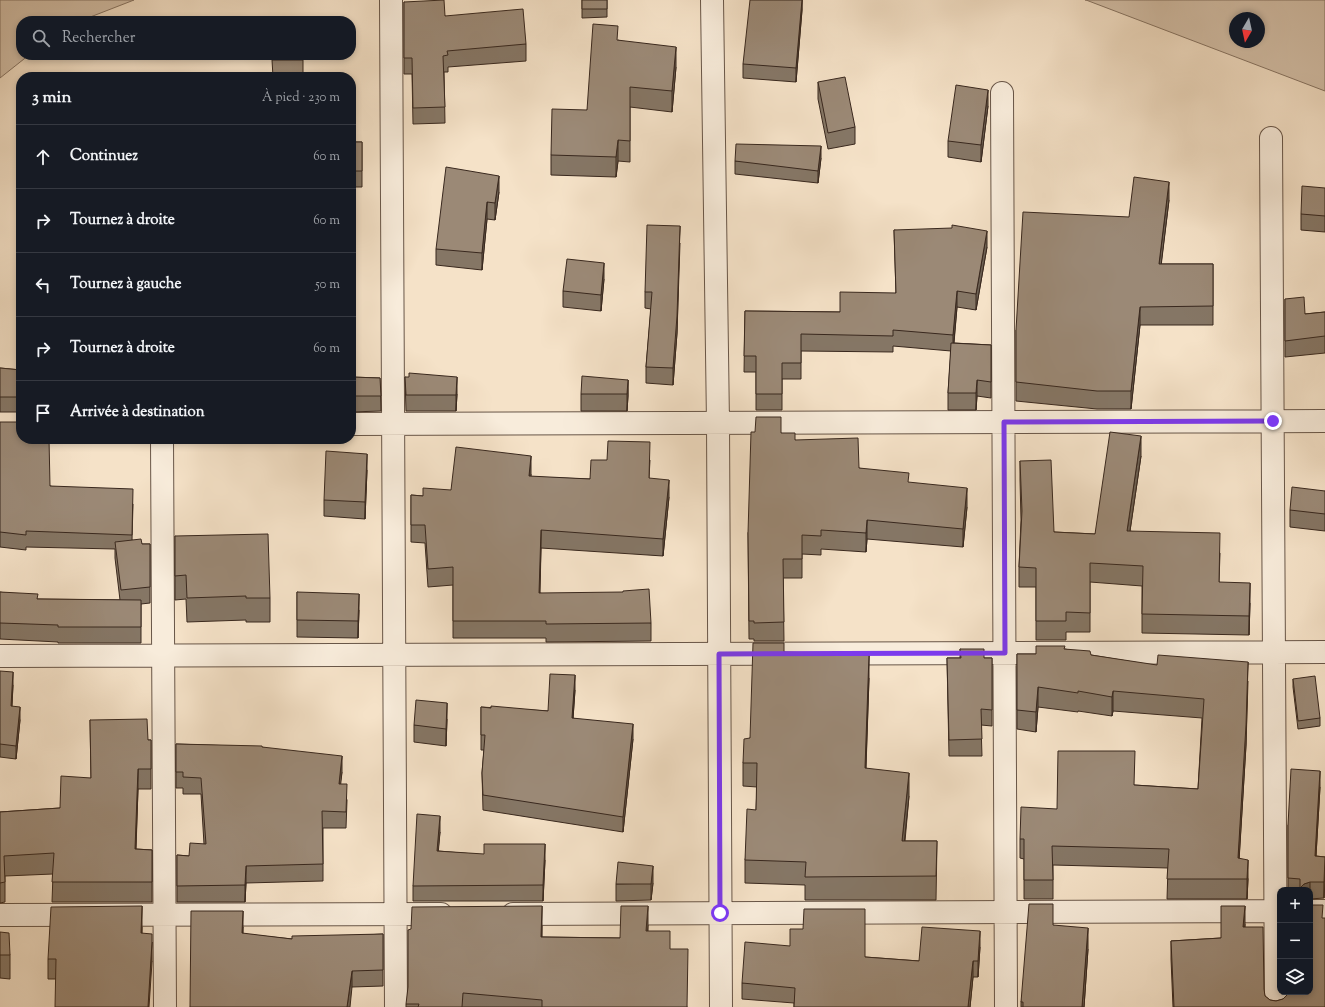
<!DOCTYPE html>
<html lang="fr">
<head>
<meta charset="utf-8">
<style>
	:root { --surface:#171b24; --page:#242831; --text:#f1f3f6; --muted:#9ea1a6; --line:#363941 }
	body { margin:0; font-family:"Sorts Mill Goudy",serif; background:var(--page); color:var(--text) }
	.controls { position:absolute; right:12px; bottom:12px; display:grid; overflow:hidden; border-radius:8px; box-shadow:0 2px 6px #0003 }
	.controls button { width:36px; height:36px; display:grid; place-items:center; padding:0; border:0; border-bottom:1px solid var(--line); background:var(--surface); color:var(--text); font:20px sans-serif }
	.compass { position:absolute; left:1229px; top:12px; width:36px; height:36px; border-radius:50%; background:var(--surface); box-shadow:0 2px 6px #0003; rotate:189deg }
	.stop { position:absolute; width:12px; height:12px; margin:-9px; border:3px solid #7c3aed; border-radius:50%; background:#fff }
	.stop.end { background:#7c3aed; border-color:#fff; box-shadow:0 1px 4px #0008 }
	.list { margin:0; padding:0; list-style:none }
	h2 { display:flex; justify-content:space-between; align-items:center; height:52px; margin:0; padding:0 16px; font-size:17px }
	h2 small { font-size:13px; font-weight:400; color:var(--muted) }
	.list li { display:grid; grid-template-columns:26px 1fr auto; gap:12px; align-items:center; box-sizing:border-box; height:64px; padding:0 16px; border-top:1px solid var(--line) }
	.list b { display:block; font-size:15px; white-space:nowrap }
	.list em { font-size:13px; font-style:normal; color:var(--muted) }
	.icon { flex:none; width:22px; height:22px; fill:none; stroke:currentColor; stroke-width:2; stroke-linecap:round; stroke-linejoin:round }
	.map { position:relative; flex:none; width:1325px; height:1007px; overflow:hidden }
	.search { position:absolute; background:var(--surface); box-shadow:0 2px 6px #0003; left:16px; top:16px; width:340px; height:44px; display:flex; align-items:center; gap:10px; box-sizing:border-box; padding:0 14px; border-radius:16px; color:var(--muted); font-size:15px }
	.panel { position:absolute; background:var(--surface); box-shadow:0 2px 6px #0003; left:16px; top:72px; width:340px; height:372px; border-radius:16px }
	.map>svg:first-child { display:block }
	.green { fill:#d5c2ab; stroke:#877564; fill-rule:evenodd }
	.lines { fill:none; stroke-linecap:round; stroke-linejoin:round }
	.minor-casing { stroke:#685648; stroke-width:24 }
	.minor { stroke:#f8ecdb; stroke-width:22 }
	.wall { fill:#857665; stroke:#39281e }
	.shaded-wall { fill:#6c6053; stroke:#39281e }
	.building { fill:#9b8976; stroke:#39281e }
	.route { stroke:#7c3aed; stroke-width:5 }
</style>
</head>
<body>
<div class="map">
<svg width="1325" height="1007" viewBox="0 0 1325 1007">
	<rect width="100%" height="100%" fill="#f5e2c8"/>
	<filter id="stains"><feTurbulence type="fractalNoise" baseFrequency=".005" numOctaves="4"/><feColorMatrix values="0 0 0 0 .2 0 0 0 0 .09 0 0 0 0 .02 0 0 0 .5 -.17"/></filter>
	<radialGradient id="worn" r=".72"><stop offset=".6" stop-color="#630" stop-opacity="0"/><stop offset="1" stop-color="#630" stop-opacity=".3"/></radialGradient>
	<!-- green -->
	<path class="green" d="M0,0H134L80,21H21V55H29L0,78Z
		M1085,0H1325V91L1086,0ZM1235,18H1259V42H1235Z"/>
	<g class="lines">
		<defs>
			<path id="minor" d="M391,0L396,1007
				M712,0L718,423L721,1007
				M1002,93L1006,1007
				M1271,138L1276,1007
				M351,424L1325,421
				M162,439L165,1007
				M0,656L1325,652
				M1310,911H1325
				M513,914L1280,911
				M0,915L441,914"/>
		</defs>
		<!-- minor casing -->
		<use href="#minor" class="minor-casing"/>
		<!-- minor -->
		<use href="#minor" class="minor"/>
	</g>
	<!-- wall -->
	<path class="wall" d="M582,0H607V17L582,18Z
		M802,0V10L796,82L743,78V64Z
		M404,2L445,16L526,44V61L448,67V72H444L445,123L413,124L412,74H404Z
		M618,40L676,67L672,112L630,107V162L618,161L616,177L551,175V155L587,110Z
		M818,82L855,127V144L828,149L818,99Z
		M988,106L981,162L948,157V141Z
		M351,142H362V187H351Z
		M821,158L818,183L735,174V161Z
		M1325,188V232L1301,230V214Z
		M499,192L495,220L487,219L482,270L436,265V249Z
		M1169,200L1161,264H1213V325H1140L1131,409H1097L1016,401V330L1129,217Z
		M894,230L987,247L976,310L957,307L954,343L991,345V398L977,396L976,410H948V393L951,351L893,346V352L801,351V379H782V410H756V372H744L745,311L840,312L896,293Z
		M680,243L677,333L673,385L646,383V367L651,309L645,308V292Z
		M604,279L601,311L563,307V291Z
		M1285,299L1305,314L1325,312V353L1285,357Z
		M0,368L21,370V412H0Z
		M351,377L380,378L381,411L351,412Z
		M405,377L457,394L456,411H406Z
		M628,380V396L627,411H581V394Z
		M0,422L50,486L133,504L132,540L142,544H150V603L141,604V643H58V642L0,639V592L38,599L120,600L115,558V549L26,547V550L0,547Z
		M781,433L795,440L859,468L909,483L967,507L963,547L867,539L866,552L821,549V555L802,554V578H783L784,641H754V639H749L748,533Z
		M1141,456L1130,531L1220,553L1219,582L1250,603L1249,635L1142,633V586L1090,582V632H1066V640H1036V587H1019V567L1021,520L1020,480V461L1054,532L1095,534Z
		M607,460H650L649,478L669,497L663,556L541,548L540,593L651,623V641L546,642V638H453V585L428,587L425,543L411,542V495L423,496L531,474V477L590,479Z
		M367,470L365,519L324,516V500Z
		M1325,491V531L1290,527V510Z
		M175,536L270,598V622H246V620L187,622L186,599L175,600Z
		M297,592L359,610L358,638L297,637Z
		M960,649L984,658H992V726L981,725L982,756H949L947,658H960Z
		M1065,649L1091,655L1248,681L1246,745L1239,859L1248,879L1247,899H1167L1168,868L1053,865V899H1024V859L1020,858V839L1057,809L1134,785L1198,789L1202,718L1113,711L1112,716L1078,711V712L1038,707L1036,732L1017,729V654H1036Z
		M784,652L869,678L866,768L909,796L905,841H937L936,900H805V885L745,883V860L756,810L757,787L743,786V763L750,738Z
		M0,671L13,685L12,706L20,720L16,759L0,757Z
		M1293,679L1320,718V726L1298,729L1293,687Z
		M575,690L573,718L633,739L623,832L483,810L482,773L484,750H481V707L548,711Z
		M447,719L446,746L414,742V725Z
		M90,720L148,740H151V789H138L136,849L152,850V902H52L53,874L5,876V902L0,903V812L60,808L91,778Z
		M176,744L262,747L342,772L340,784L347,800L346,828H323V881L246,883L245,902H177V855L189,856L204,844L201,794H183V788H176Z
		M1320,787L1316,856L1325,857L1324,898L1310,899V890H1288V825Z
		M440,832L438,851L545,860L543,901H413V886Z
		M653,883L651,900L616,901V884Z
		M1323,918L1325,1007H1173L1171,959V941L1221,938L1245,924V927L1265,996L1270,1000L1276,1001L1283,999L1287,995Z
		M648,925V931L670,949L687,1007H406V1004L542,926V937L620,938Z
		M1053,925L1088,949L1084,1007H1021V1002Z
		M142,927V933L152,962L56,979H48V959Z
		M243,927V934L292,939L383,934V986L352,987L190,1007Z
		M0,932L10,955V979L0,978Z
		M980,947L978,977H973L970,1007H794V1003L742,999V983L865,957L919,961Z"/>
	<!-- shaded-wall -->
	<path class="shaded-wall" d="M802,0V10L796,82V68Z
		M676,47V67L672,112V91Z
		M988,90V106L981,162V145Z
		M618,140V161L616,177V157Z
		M821,146V158L818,183V171Z
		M499,176V192L495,220V203Z
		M1169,182V200L1159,283V264Z
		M487,202V219L482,270V253Z
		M680,226L677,333L673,385V368Z
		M987,231V247L976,310V294Z
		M604,263V279L601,311V295Z
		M957,291V307L953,351V335Z
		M1140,307V325L1131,409V391Z
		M457,377V394L456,411V395Z
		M628,380V396L627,411V394Z
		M977,380V396L976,410V393Z
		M1141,436V456L1127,551V531Z
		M367,454V470L365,519V502Z
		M531,456V474L529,494V476Z
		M669,480V497L663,556V539Z
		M967,488V507L963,547V529Z
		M867,520V539L866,552V533Z
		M541,530V548L539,610V593Z
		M1250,583V603L1249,635V616Z
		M359,594V610L358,638V621Z
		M869,655V678L865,791V768Z
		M1248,662L1246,745L1238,878V858Z
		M13,672V685L11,720V706Z
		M575,675V690L572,733V718Z
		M1038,687V707L1036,732V712Z
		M1113,691V711L1112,716V697Z
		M447,703V719L446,746V729Z
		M20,707V720L16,759V746Z
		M633,724V739L623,832V817Z
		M342,756V772L339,800V784Z
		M138,769V789L135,869V849Z
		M1320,771V787L1315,872V856Z
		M909,773V796L902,864V841Z
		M440,816V832L437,867V851Z
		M545,844V860L543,901V885Z
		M1248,860V879L1247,899V879Z
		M246,866V883L245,902V885Z
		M653,866V883L651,900V884Z
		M1325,866V882L1324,898V882Z
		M1310,882V890H1300V888L1304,884Z
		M142,906V927L141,954V933Z
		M542,906V926L541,957V937Z
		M648,906V925L646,950V931Z
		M1245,906V924L1243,945V927Z
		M243,911V927L242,950V933Z
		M1088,928V949L1084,1007H1082Z
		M980,931V947L978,977V961Z
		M152,942V962L149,1007H148Z
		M973,961V977L970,1007H968Z
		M352,971V987L350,1007H347Z"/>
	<!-- building -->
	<path class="building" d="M444,0L445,16L523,9L526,44L447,51L448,55L443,56L445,107L413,108L412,58H404V2Z
		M582,0H607V9H582Z
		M750,0H802L796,68L743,64Z
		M593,24L618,26L617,40L676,47L672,91L630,87V141L618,140L616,157L551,155L552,109L587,110Z
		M272,60H303V77H273Z
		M845,77L855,127L828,133L818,82Z
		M956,85L988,90L981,145L948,141Z
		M351,142H362V171H351Z
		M736,144L821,146L818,171L735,161Z
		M446,167L499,176L495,203L487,202L482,253L436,249Z
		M1134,177L1169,182L1159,264H1213V306L1140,307L1131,391H1097L1016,382V330L1023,212L1129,217Z
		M1302,186L1325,188V216L1301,214Z
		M647,225L680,226L677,316L673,368L646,367L652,292H645Z
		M952,225L987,231L976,294L957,291L953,335L893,330V336L801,334V363H782V394H756V356H744L745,311L840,312V292L896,293L894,230L952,228Z
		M567,259L604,263L601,295L563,291Z
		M1304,297L1305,314L1325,312V336L1285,341V299Z
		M951,343L991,345V382L977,380L976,393H948Z
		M0,368L21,370V397H0Z
		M409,373L457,377L456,395H406L405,377H409Z
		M582,376L628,380L627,394H581Z
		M351,377L380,378L381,396H351Z
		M756,417H781V433H795V440L858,438L859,468L909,473L908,482L967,488L963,529L867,520L866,533L821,530V536L802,535V559H783L784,622L754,623V621H749L748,533L751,432H755Z
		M0,422H21V439H49L50,486L133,489L132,535L26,531V535L0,532Z
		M1110,432L1141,436L1127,531L1220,533L1219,582L1250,583L1249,616L1142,614L1143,566L1090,563V613L1066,612V621H1036V568L1019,567L1022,511L1020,461L1051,460L1054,532L1095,534Z
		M608,441L650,442L649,478L669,480L663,539L541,530L539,593L623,592V591L649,589L651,623L546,624V621H453V567L428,569L425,525H411V495L423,496V488L451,490L456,447L531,456L529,476L590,479L591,460H607Z
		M326,451L367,454L365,502L324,500Z
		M1292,487L1325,491V514L1290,510Z
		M268,534L270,598H246V596L187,598L186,575L175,576V536Z
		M141,539L142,544H150V587L121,590L115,542Z
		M0,592L38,594L37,599L141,600V627H58V625L0,623Z
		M297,592L359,594L358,621L297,620Z
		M753,643H784V652L869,655L865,768L909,773L902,841H937L936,876L805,877L806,862L745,860L747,809L756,810L757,763H743L744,739L750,738Z
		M1036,646H1065L1064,649L1090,651L1091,655L1157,665L1158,655L1248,662L1246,725L1238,858L1248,860L1247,879H1167L1169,849L1052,846L1053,880H1024V839H1020L1021,807L1057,809L1058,751H1135L1134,785L1198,789L1204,699L1113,691L1112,697L1078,691V693L1038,687L1036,712L1017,710V654H1036Z
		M960,649H984V658H992V710L981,709L982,739L949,740L947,658H961Z
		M0,671L13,672L11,706L20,707L16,746L0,744Z
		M550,674L575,675L572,718L633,724L623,817L483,795L482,773L485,735H481V707L491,708V706L548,711Z
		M1315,676L1320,718L1298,721L1293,679Z
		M416,700L447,703L446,729L414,725Z
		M147,719L148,740H151V769H138L135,849L152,850V882H52L54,853L4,856L5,882L0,883V812L60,808L61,776L91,778L90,720Z
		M176,744L262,746V747L342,756L339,784H347L346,812L322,811L323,864L246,866L245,885L177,886V855L189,856L190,843L206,844L201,778L183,777V772H176Z
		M1291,769L1320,771L1315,856L1325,857L1324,882H1310L1304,884L1300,888V879L1288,878V825Z
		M417,814L440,816L437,851L484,854V844H545L543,885L413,886Z
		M618,862L653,866L651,884H616Z
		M1029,904H1053V925L1088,928L1082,1007H1023V1002H1021Z
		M1310,905H1323L1322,918H1325V1007H1174L1171,941L1221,938V906H1245L1243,927H1263L1264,989L1265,996L1270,1000L1276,1001L1283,999L1287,995L1288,992H1310Z
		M142,906L141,933L152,934V942L148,1007H55L56,959H48L51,907Z
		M542,906L541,937L620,938L621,906H648L646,931H670V949H688L687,1007H542V1000L463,993L462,1007H418L419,1004H406L408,987V930L411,929L412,907Z
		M804,909H865V957L919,961L922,927L980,931L978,961H973L968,1007H794L795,988L742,983L745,942L790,946V929H803Z
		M191,911H243L242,933L292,939V936L383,934V970L352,971L347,1007H190Z
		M0,932L9,933L10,955H0Z"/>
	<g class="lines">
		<!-- route -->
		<path class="route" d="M720,913L719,654L1005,653L1004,422L1273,421"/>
	</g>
	<rect width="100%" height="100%" filter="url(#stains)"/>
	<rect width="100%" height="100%" fill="url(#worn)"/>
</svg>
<div class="controls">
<button>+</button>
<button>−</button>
<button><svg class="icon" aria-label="layers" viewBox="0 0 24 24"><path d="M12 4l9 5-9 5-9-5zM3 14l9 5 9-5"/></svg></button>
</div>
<svg class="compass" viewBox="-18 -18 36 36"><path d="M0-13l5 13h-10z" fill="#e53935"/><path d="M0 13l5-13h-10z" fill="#9ea1a6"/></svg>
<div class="stop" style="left:720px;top:913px"></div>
<div class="stop end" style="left:1273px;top:421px"></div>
<div class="search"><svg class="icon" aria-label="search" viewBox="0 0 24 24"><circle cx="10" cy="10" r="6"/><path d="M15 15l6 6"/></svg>Rechercher</div>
<section class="panel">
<h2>3 min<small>À pied · 230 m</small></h2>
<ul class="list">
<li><svg class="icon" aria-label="ahead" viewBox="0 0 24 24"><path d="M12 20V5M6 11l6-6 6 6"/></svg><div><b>Continuez</b></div><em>60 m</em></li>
<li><svg class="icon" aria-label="right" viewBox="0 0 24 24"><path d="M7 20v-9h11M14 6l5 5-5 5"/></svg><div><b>Tournez à droite</b></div><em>60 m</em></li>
<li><svg class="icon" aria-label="left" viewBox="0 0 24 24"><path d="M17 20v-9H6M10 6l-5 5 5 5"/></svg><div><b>Tournez à gauche</b></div><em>50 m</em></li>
<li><svg class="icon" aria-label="right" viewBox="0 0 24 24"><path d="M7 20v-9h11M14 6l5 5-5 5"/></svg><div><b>Tournez à droite</b></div><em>60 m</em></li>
<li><svg class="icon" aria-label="arrive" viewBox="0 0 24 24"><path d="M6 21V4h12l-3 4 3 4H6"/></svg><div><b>Arrivée à destination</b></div></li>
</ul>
</section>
</div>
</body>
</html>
